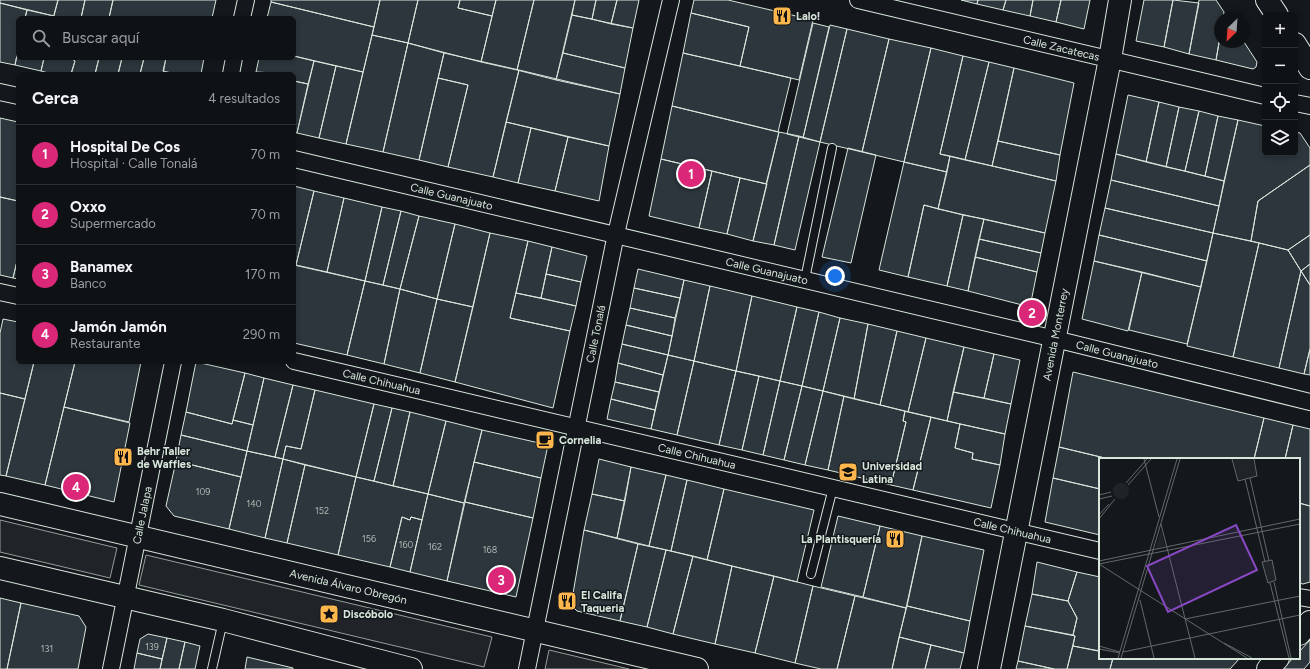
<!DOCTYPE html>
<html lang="es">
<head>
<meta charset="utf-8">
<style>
	:root { --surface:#0f1215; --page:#1d2022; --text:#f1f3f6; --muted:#9b9ea0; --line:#2f3234; --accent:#db2777 }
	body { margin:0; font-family:Figtree,sans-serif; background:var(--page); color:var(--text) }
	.controls { position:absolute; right:12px; top:12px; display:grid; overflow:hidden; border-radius:6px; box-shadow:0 2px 6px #0003 }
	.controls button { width:36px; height:36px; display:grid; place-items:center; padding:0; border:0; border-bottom:1px solid var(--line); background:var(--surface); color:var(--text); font:20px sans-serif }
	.compass { position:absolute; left:1214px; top:12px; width:36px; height:36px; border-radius:50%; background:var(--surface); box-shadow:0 2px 6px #0003; rotate:205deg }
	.you { position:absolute; left:835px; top:276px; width:14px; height:14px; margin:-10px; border:3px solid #fff; border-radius:50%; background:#1a73e8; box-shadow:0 0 0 6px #1a73e833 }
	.badge { display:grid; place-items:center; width:26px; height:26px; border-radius:50%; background:var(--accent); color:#fff; font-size:13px; font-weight:700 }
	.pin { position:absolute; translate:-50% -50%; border:2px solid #fff; box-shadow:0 1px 4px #0006 }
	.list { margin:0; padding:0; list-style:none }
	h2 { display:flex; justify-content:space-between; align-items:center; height:52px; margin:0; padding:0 16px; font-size:17px }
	h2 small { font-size:13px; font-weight:400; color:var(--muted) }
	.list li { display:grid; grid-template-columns:26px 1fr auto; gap:12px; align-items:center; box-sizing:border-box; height:60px; padding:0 16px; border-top:1px solid var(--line) }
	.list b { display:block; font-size:15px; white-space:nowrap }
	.list p { margin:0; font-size:13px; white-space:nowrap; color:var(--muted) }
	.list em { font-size:13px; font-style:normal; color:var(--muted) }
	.icon { flex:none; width:22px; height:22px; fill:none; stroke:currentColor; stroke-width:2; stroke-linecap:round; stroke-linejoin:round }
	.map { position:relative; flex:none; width:1310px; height:669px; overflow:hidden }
	.search { position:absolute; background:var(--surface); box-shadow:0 2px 6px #0003; left:16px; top:16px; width:280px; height:44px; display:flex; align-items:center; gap:10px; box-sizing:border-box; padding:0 14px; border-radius:6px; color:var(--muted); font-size:15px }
	.panel { position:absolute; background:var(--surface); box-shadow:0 2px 6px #0003; left:16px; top:72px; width:280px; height:292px; border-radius:6px }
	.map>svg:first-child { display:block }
	.green { fill:#202428; stroke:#939e99 }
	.building { fill:#2c363c; stroke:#d8e6dc }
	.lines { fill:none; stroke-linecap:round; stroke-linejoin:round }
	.lane-casing { stroke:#d8e6dc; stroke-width:10 }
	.street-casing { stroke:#d8e6dc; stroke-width:18 }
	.secondary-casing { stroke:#d8e6dc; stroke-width:24 }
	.primary-casing { stroke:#d8e6dc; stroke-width:24 }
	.lane { stroke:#14181c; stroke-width:8 }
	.street { stroke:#14181c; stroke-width:16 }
	.secondary { stroke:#14181c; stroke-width:22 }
	.primary { stroke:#14181c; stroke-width:22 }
	.labels { text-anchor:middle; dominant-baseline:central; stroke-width:3; stroke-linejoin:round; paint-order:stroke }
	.number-label { font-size:9px; fill:#adbab4 }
	.poi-label { font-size:11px; font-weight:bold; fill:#d8e6dc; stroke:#14181c; text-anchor:start }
	.street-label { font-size:11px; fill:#d8e6dc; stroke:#14181c }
	.inset-road { fill:none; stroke:#626a69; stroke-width:1 }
	.view { fill:#8948c3; fill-opacity:0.15; stroke:#8948c3; stroke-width:2 }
	.inset-edge { fill:none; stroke:#d8e6dc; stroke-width:2 }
</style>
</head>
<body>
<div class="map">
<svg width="1310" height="669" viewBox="0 0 1310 669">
	<rect width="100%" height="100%" fill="#14181c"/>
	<!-- green -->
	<path class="green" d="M0,520L117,548L110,578L0,552Z
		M146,555L492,637L484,667L139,585Z
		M549,650L629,669H545Z"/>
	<!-- building -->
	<path class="building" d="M0,0H58L54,16L0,3Z
		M58,0H85L81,18H53Z
		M85,0H113L109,18H81Z
		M113,0H216L212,18H109Z
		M271,0H380L374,27L271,2Z
		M380,0H418L408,43L372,35Z
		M418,0H460L458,8L492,16L481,62L408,43Z
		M460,0H496L492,16L458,8Z
		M496,0H534L517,70L481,62Z
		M534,0H575L556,80L517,70Z
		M575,0H596L592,19L572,15Z
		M596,0H617L611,24L592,19Z
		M617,0H639L633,28L611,24Z
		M694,0H728L813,20L799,80L740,66L749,27L691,13Z
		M961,0H978L977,4Z
		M978,0H1006L1003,10L977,4Z
		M1006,0H1033L1030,16L1003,10Z
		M1033,0H1061L1056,22L1030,16Z
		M1061,0H1090L1084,29L1056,22Z
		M1144,0H1173L1164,47L1136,41Z
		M1173,0L1199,3L1189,54L1164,47Z
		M1199,0H1216L1224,12L1223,18H1220V37L1216,60L1189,54Z
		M271,2L374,27L363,72L294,56V18H267Z
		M0,3L27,10L25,18H18V50L15,65L0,62Z
		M27,10L54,16L53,18H25Z
		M691,13L749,27L740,66L683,53Z
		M572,15L633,28L625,68L563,53Z
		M813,23L829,27L803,138L787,134Z
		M830,25L847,29L820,142L803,138Z
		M847,29L889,39L862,152L820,142Z
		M372,35L408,43L383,152L346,144Z
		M1220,37V42H1244L1257,62L1256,67L1253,69L1216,60Z
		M889,39L931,48L904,162L862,152Z
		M408,43L444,53L419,160L383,152Z
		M931,48L963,56L940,154L950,156L947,172L904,162Z
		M18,50V58H44L41,71L15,65Z
		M444,53L519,70L493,177L448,167L468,85L438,78Z
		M563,53L625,68L620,94L556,80Z
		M683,53L791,78L778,132L672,106Z
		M294,56L314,61L308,84L294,81V74L256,72L259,58H294Z
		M963,56L989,62L965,160L940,154Z
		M44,58H71L75,61L71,74H52L41,71Z
		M71,58H99L95,74H71L75,61Z
		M99,58H122L118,74H95Z
		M122,58H144L140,74H118Z
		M144,58H166L163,74H140Z
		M166,58H204L201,74H176L163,71Z
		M314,61L336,66L319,138L297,133Z
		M989,62L1014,68L992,166L965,160Z
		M336,66L363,72L346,144L319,138Z
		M1014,68L1074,83L1060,155L998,141Z
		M519,70L620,94L609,146L506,122Z
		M438,78L468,85L448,167L419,160Z
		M294,81L308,84L297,133L294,132Z
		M1128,95L1159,102L1146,162L1116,154Z
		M1159,102L1179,107L1166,167L1146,162Z
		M672,106L779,132L766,184L661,159Z
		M1179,107L1199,111L1185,171L1166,167Z
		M1199,111L1218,116L1205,176L1185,171Z
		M1218,116L1238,120L1224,181L1205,176Z
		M0,118L18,122V201L0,197Z
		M1238,120L1265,126V153H1295V132L1300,133L1310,148V165L1258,201L1251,241L1213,233Z
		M506,122L531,128L518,183L493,177Z
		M531,128L568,137L555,191L518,183Z
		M779,132L799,136L774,245L753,241Z
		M799,136L820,142L795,250L774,245Z
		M568,137L609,146L599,201L555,191Z
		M998,141L1060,155L1056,181L992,166Z
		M848,148L876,155L851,263L822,257Z
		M1116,154L1224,181L1219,206L1111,180Z
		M950,156L1056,181L1045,233L938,209Z
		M661,159L712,171L699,228L649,216Z
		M904,162L947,172L938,209L924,205L908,277L879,270Z
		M1310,165V235L1288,250L1251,241L1258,201Z
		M712,171L740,178L727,234L699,228Z
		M740,178L767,184L753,241L727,234Z
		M1111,180L1219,206L1213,233L1105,208Z
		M294,186L314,191L296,265H294Z
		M314,191L344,198L327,272L296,265Z
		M0,197L18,201V257L13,278L0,275Z
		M344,198L382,207L365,281L327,272Z
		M924,205L963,215L947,286L908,277Z
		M382,207L401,211L383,285L365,281Z
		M1105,208L1213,233L1207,261L1099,235Z
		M401,211L419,216L400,289L383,285Z
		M963,215L984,219L968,291L947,286Z
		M419,216L455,224L437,299L400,289Z
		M984,219L1045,233L1041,253L979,239Z
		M455,224L490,233L473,307L437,299Z
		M490,233L528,241L510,318L570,331L553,408L455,382Z
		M1213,233L1259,243L1233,357L1187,346Z
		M1099,235L1207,261L1201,287L1094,261Z
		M1310,235V264L1301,271L1288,250Z
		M979,239L1041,253L1037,272L975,257Z
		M528,241L552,247L541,298L516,293Z
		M1259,243L1288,250L1301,271L1279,368L1233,357Z
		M552,247L587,256L581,282L546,274Z
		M18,257V279L13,278Z
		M975,257L1037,272L1030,307L968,291Z
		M1094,261L1142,272L1128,331L1082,319Z
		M1310,264V285L1301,271Z
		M294,265L365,281L347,355L294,343Z
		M638,269L684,280L680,298L634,288Z
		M1301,271L1310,285V349L1304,374L1279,368Z
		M1142,272L1201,287L1187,344L1129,330Z
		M546,274L581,282L576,306L541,298Z
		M684,280L710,286L694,361L668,355Z
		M365,281L400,289L384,364L347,355Z
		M710,286L752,296L736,371L694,361Z
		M634,288L680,298L675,318L630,308Z
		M400,289L437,299L420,373L384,364Z
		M516,293L576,306L570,331L510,318Z
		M752,296L797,307L780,381L736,371Z
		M437,299L473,307L455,382L420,373Z
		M797,307L819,312L802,386L780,381Z
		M630,308L675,318L672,336L626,325Z
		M819,312L840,318L823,391L802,386Z
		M840,318L868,324L854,399L823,391Z
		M3,319L18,322V362H34L25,399L0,393V333Z
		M868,324L897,331L880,405L854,399Z
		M626,325L672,336L668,355L622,344Z
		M897,331L926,338L908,412L880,405Z
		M926,338L964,347L947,421L908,412Z
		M622,344L668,355L663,375L618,363Z
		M964,347L994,354L984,398L953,392Z
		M1310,349V375L1304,374Z
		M994,354L1020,360L1011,404L984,398Z
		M668,355L694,361L677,435L651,429Z
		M694,361L736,371L719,445L677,435Z
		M34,362H75L45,485L6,476Z
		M75,362H141L129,422L64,407Z
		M196,362L245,373L232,424L186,412Z
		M618,363L663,375L659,392L615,382Z
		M736,371L759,376L742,450L719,445Z
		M1073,372L1264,418L1254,459H1109L1059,447Z
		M245,373L264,378L253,425L233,420Z
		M759,376L780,381L763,455L742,450Z
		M264,378L293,385L275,457L247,451Z
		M780,381L802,386L784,460L763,455Z
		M615,382L659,392L655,410L611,399Z
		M293,385L315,390L301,449L286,446L283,459L275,457Z
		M802,386L823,391L805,465L784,460Z
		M315,390L374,404L356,477L283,459L286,446L301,449Z
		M823,391L844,396L828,470L805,465Z
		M953,392L1011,404L1005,434L947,421Z
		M0,393L25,399L6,476L0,475Z
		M844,396L905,411L903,421L906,422L891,485L828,470Z
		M611,399L655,410L651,429L607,419Z
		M374,404L392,408L374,481L356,477Z
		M64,407L130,423L114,502L45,485Z
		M392,408L410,412L393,486L374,481Z
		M905,411L931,417L913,490L891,485L906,422L903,421Z
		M186,412L232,424L233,420L253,425L247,451L181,435Z
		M410,412L446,421L428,494L393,486Z
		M931,417L960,424L955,448L973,453L972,459L1000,465L991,508L913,490Z
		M1264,418L1293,425L1285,459H1254Z
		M446,421L482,430L464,503L428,494Z
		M960,424L1005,434L1000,465L972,459L973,453L955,448Z
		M1293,425L1310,429V506L1299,503V459H1285Z
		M482,430L548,445L541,478L474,462Z
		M181,435L247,451L241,477L176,461Z
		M1059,447L1109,459H1100V489L1053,478Z
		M247,451L283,459L265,538L229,529Z
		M283,459L305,465L287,543L265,538Z
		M599,459L631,467L625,501L592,494Z
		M176,461L241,477L229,529L174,516L166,506Z
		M474,462L541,478L533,518L465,502Z
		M305,465L356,477L338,555L287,543Z
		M631,467L666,475L649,546L617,538Z
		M666,475L687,480L671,551L649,546Z
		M356,477L428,494L422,520L411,517L410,520L402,517L390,567L338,555Z
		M1053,478L1100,489V535L1045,522Z
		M687,480L724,489L707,560L671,551Z
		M724,489L814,510L797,582L707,560Z
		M428,494L464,503L447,581L410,572Z
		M592,494L625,501L617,538L584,530Z
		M465,502L533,518L516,597L447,581Z
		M1299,503L1310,506V582L1303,584L1299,583Z
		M838,516L880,526L863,597L821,587Z
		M402,517L410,520L411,517L422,520L410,572L390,567Z
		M880,526L922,536L906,608L863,597Z
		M584,530L638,544L620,621L577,611L571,605Z
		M922,536L984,550L970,621L907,606Z
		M638,544L666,550L647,627L620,621Z
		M666,550L693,556L673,634L647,627Z
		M693,556L732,566L715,644L673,634Z
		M1037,562L1077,572L1068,601L1032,594Z
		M732,566L774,576L755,653L715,644Z
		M1077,572L1100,577V642L1098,651L1073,646L1075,636L1073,635L1077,618L1068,601Z
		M774,576L813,586L795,663L755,653Z
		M813,586L855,596L837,669H821L795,663Z
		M1032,594L1068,601L1077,618L1073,635L1025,626Z
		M855,596L906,608L892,669H837Z
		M0,598L21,603L7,669H0Z
		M21,603L79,616L86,627L78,669H7Z
		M907,606L970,621L964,653L899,637Z
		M1025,626L1075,636L1067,669H1054L1018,661Z
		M148,634L167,638L162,659L137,653L140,639Z
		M899,637L931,645L925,669H892Z
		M167,638L185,642L179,669H160Z
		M1310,640V662L1304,669H1283L1293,658H1299V652Z
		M185,642L200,646L195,669H179Z
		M931,645L964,653L960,669H925Z
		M1073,646L1100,651V658H1113L1110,669H1067Z
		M137,653L162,659L160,669H134Z
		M247,657L293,668V669H245Z
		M1113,658H1240L1230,669H1110Z
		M1018,661L1054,669H1016Z"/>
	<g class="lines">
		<defs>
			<path id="lane" d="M805,279L832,148
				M811,574L833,488
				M212,669L223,621"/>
			<g id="street">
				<path id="s1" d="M858,0L1265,96"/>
				<path d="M242,18L246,0"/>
				<path d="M231,74L234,58"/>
				<path d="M0,92L18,96"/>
				<path d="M1295,103L1310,106"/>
				<path id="s2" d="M294,159L1055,339L1310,402"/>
				<path d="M0,292L18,296"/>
				<path id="s3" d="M294,361L1100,551"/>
				<path d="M1299,597L1310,599"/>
				<path id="s4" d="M111,669L173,362"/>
				<path id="s5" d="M527,669L616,234L671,0"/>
			</g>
			<g id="secondary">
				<path id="s6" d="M0,504L697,669"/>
				<path d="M0,568L223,620L411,669"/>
				<path d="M1299,634L1310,622"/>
				<path d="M1268,669L1278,658"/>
			</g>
			<g id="primary">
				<path d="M1267,0L1277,15"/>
				<path d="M1295,44L1310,68"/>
				<path id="s7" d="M989,669L1110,59L1120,0"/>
			</g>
		</defs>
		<!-- lane casing -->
		<use href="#lane" class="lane-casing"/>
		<!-- street casing -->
		<use href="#street" class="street-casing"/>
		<!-- secondary casing -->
		<use href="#secondary" class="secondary-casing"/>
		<!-- primary casing -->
		<use href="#primary" class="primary-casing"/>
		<!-- lane -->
		<use href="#lane" class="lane"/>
		<!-- street -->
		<use href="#street" class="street"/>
		<!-- secondary -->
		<use href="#secondary" class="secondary"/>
		<!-- primary -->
		<use href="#primary" class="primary"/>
	</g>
	<!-- icons -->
	<defs>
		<symbol id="restaurant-square" viewBox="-11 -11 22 22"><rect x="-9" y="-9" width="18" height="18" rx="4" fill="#ffb74d" stroke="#14181c"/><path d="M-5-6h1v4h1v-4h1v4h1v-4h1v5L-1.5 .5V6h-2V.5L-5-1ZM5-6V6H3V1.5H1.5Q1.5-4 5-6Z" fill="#111"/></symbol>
		<symbol id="cafe-square" viewBox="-11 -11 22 22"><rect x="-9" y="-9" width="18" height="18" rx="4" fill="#ffb74d" stroke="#14181c"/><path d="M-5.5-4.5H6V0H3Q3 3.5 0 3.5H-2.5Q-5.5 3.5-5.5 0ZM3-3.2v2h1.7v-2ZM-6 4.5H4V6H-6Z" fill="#111"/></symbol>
		<symbol id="university-square" viewBox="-11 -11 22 22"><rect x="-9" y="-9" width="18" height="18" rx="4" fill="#ffb74d" stroke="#14181c"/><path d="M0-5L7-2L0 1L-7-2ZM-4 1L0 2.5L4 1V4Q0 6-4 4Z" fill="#111"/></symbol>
		<symbol id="sight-square" viewBox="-11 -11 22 22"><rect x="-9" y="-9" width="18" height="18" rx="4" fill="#ffb74d" stroke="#14181c"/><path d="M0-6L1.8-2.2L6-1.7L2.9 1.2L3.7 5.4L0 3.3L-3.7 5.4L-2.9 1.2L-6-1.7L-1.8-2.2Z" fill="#111"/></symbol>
	</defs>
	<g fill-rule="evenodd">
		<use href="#restaurant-square" x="771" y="5" width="22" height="22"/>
		<use href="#cafe-square" x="534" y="429" width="22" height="22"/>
		<use href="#restaurant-square" x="112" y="446" width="22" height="22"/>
		<use href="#university-square" x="837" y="461" width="22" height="22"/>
		<use href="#restaurant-square" x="884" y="528" width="22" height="22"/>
		<use href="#restaurant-square" x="556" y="590" width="22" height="22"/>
		<use href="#sight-square" x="318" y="603" width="22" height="22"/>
	</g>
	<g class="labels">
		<!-- number labels -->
		<g class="number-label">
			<text x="203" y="491">109</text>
			<text x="254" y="503">140</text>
			<text x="322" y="510">152</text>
			<text x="369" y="538">156</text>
			<text x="406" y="544">160</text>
			<text x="435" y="546">162</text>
			<text x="490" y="549">168</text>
			<text x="152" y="646">139</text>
			<text x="47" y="648">131</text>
		</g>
		<!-- poi labels -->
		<g class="poi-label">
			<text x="796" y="16">Lalo!</text>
			<text x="559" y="440">Cornelia</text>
			<text x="137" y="451">Behr Taller<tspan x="137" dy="13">de Waffles</tspan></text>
			<text x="862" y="466">Universidad<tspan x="862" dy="13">Latina</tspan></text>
			<text x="881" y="539" text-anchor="end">La Plantisquería</text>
			<text x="581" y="595">El Califa<tspan x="581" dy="13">Taqueria</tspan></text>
			<text x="343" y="614">Discóbolo</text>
		</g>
		<!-- street labels -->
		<g class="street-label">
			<text stroke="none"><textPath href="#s1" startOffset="209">Calle Zacatecas</textPath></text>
			<text stroke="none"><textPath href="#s2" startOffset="162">Calle Guanajuato</textPath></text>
			<text stroke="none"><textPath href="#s2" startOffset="486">Calle Guanajuato</textPath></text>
			<text stroke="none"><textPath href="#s5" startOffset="342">Calle Tonalá</textPath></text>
			<text stroke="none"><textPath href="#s7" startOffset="341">Avenida Monterrey</textPath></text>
			<text stroke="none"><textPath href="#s2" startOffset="846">Calle Guanajuato</textPath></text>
			<text stroke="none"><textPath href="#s3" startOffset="90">Calle Chihuahua</textPath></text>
			<text stroke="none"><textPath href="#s3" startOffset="414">Calle Chihuahua</textPath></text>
			<text stroke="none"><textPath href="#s4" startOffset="157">Calle Jalapa</textPath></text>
			<text stroke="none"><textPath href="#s3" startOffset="738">Calle Chihuahua</textPath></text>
			<text stroke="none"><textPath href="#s6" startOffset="358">Avenida Álvaro Obregón</textPath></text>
		</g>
	</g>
	<!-- overview -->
	<g transform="translate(1099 458)">
		<rect width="201" height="201" fill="#14181c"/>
		<path d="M134,1H154L158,18L139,22ZM14 33a8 8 0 1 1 16 0a8 8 0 1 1-16 0ZM62,71L66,88L57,90V89ZM173,102L177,123L169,125L163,104Z" fill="#202428"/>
		<path class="inset-road" d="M45,1L60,59M133,1L139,23L158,18L155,1M151,20L170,103M146,21L166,104M27,25L48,1M29,27L52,1M0,37L12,34M0,41L13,38M0,57L10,46M0,61L16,41M62,66L96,200M173,102L177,122L169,125L163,104ZM0,103L201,61M0,106L110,176L201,157M0,106L201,66M175,124L192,200M171,125L190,200M41,142L55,200M86,161L201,138M125,185L153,200M0,188L21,194M0,191L21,195M24,194L110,176L148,200M19,200L78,1M22,200L81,1"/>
		<path class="view" d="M137,67L158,112L69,154L48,108Z"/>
		<rect width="201" height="201" class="inset-edge"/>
	</g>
</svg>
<div class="controls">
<button>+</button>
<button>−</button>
<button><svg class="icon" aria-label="locate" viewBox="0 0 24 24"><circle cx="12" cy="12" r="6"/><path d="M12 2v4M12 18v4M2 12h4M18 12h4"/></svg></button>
<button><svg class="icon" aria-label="layers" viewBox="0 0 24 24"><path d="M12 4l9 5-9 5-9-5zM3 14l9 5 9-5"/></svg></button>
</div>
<svg class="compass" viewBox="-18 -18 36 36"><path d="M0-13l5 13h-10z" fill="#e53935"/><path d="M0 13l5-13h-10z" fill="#9b9ea0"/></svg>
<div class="you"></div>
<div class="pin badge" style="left:691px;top:174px">1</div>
<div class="pin badge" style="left:1032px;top:313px">2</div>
<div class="pin badge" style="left:501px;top:580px">3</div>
<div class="pin badge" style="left:76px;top:487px">4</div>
<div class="search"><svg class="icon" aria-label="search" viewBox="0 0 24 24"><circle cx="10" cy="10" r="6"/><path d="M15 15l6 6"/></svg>Buscar aquí</div>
<section class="panel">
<h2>Cerca<small>4 resultados</small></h2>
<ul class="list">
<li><span class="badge">1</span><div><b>Hospital De Cos</b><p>Hospital · Calle Tonalá</p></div><em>70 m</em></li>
<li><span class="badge">2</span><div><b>Oxxo</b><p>Supermercado</p></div><em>70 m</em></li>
<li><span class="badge">3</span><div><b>Banamex</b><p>Banco</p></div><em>170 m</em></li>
<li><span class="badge">4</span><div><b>Jamón Jamón</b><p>Restaurante</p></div><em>290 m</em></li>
</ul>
</section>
</div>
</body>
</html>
